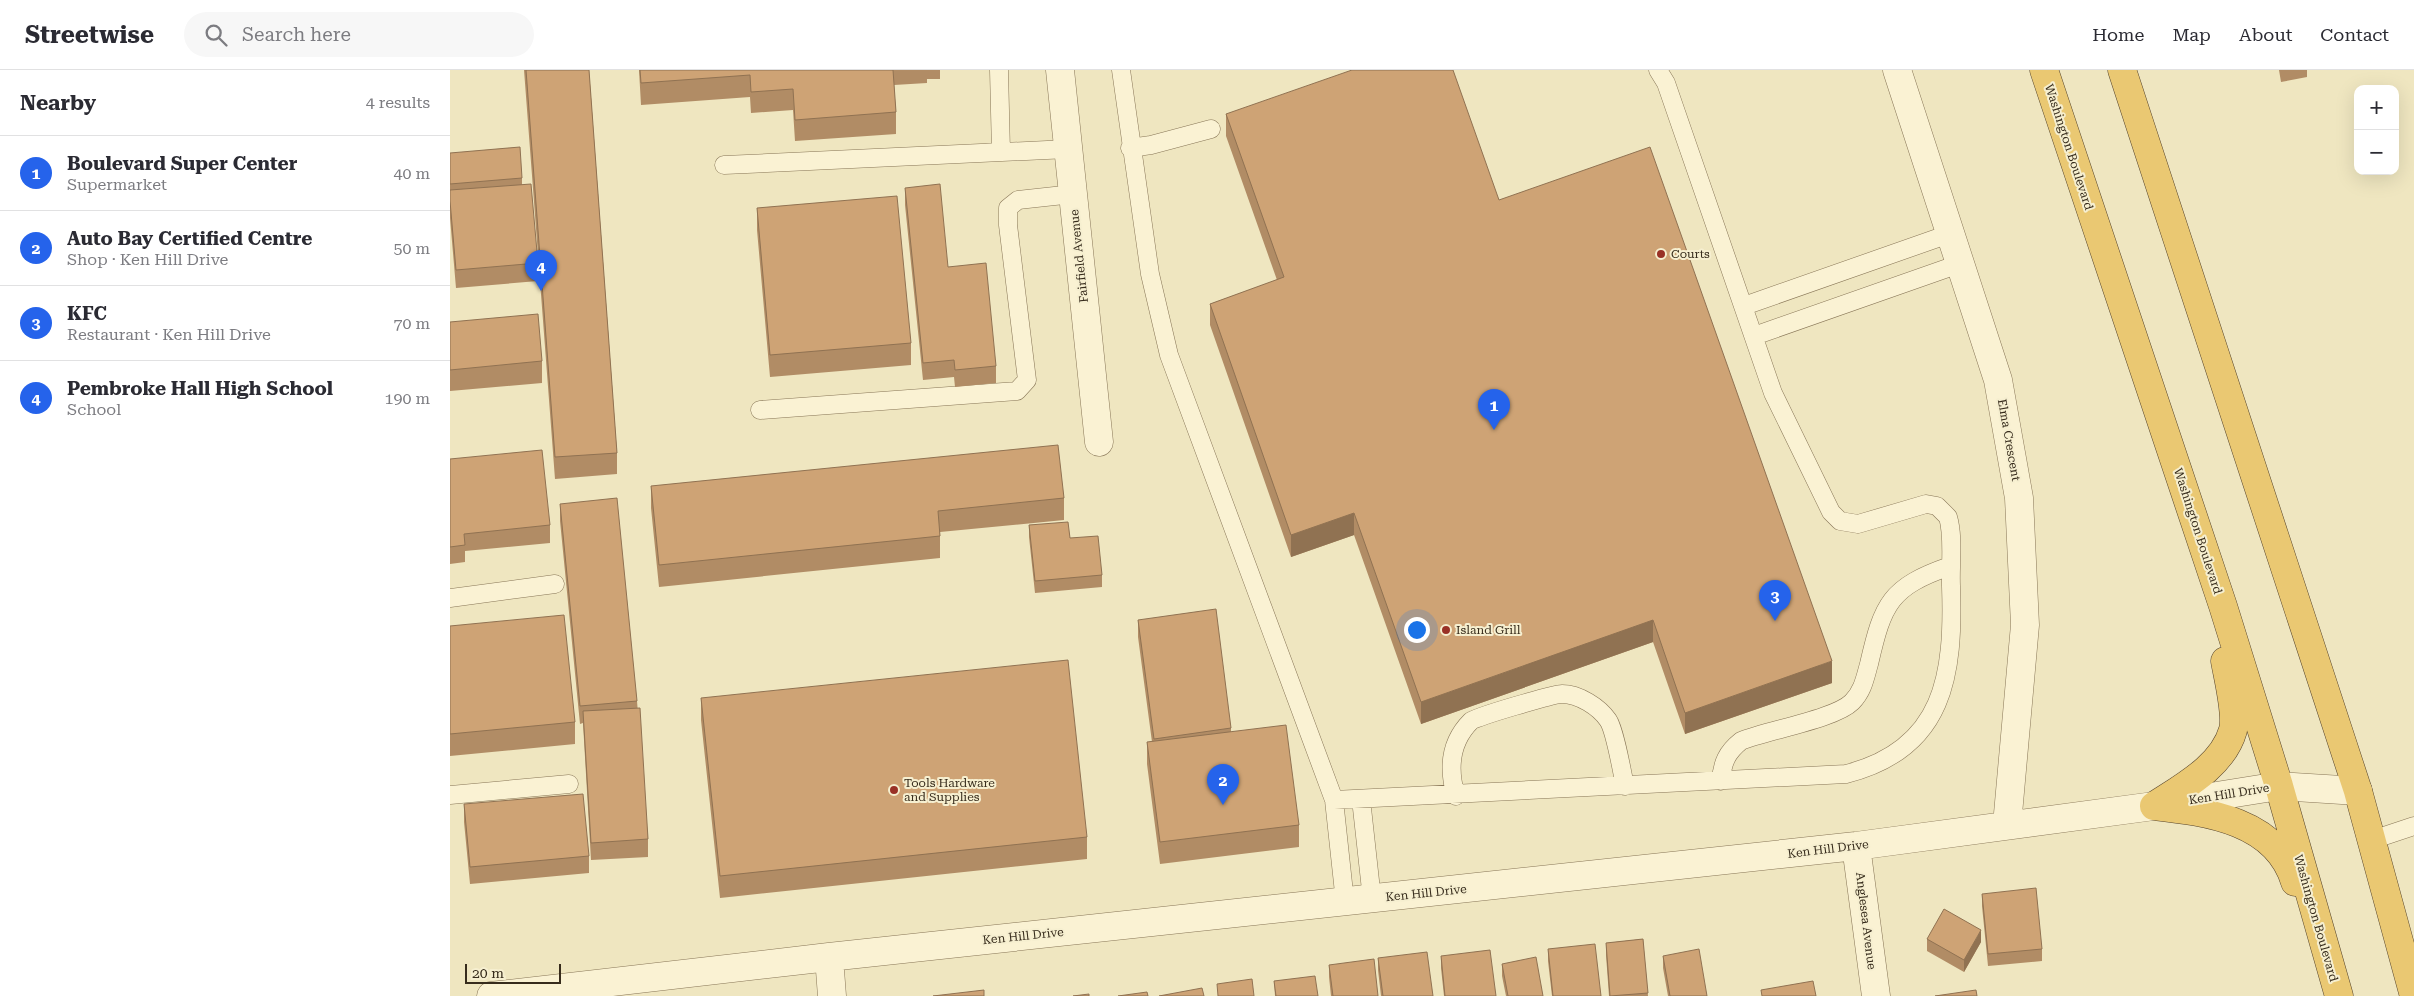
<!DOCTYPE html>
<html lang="en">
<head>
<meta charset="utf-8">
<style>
	:root { --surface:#fff; --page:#f7f7f7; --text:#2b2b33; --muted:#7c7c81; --line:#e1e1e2; --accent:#2563eb }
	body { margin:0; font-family:"Roboto Serif",serif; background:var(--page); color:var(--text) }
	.controls { position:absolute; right:15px; top:15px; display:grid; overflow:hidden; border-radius:10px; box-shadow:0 5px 20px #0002 }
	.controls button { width:45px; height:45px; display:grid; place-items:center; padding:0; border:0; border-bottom:1px solid var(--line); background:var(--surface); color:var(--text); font:25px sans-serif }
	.scale { position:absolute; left:15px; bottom:12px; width:96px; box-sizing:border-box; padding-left:5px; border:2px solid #372c1c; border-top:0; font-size:14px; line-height:18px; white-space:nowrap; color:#372c1c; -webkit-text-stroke:4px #f6efd0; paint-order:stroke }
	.you { position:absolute; left:966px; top:559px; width:18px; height:18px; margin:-12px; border:4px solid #fff; border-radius:50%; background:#1a73e8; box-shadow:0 0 0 8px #1a73e833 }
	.badge { display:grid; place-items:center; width:32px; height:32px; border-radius:50%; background:var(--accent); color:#fff; font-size:16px; font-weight:700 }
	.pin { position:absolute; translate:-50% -41px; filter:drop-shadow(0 1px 2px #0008) }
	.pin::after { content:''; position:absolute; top:26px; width:18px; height:15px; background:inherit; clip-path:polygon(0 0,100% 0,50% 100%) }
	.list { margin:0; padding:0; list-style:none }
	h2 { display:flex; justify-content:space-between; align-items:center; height:65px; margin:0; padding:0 20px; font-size:21px }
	h2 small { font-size:16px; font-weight:400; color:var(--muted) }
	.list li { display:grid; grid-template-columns:32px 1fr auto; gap:15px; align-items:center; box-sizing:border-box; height:75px; padding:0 20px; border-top:1px solid var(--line) }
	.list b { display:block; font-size:19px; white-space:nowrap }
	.list p { margin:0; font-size:16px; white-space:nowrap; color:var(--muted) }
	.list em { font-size:16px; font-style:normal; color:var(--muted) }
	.icon { flex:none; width:28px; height:28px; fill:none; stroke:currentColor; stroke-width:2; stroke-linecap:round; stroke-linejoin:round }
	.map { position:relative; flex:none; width:1964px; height:926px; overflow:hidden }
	header { display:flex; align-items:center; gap:30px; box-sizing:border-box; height:70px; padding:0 25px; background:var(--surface); border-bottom:1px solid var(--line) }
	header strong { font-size:24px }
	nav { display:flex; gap:28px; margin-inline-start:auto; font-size:18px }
	.search { width:350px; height:45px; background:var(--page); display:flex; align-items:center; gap:12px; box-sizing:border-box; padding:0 18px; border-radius:28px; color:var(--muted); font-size:19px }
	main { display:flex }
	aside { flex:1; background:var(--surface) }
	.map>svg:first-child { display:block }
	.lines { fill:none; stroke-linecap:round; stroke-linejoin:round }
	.service-casing { stroke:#887657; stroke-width:19 }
	.minor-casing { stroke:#887657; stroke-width:29 }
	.trunk-casing { stroke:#56442c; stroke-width:29 }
	.service { stroke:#faf2d3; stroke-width:18 }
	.minor { stroke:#faf2d3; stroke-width:28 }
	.trunk { stroke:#eac872; stroke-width:28 }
	.wall { fill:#b18c65 }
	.shaded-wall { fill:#907252 }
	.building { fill:#cea375; stroke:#907252 }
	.poi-dot { fill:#993126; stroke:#f6efd0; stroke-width:2 }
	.labels { text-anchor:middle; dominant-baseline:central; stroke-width:4; stroke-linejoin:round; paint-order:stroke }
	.street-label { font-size:12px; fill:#372c1c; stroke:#f6efd0 }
	.poi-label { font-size:12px; fill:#372c1c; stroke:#f6efd0; text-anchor:start }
</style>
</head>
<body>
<header>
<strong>Streetwise</strong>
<div class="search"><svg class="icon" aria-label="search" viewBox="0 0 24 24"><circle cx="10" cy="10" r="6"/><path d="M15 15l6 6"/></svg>Search here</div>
<nav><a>Home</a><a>Map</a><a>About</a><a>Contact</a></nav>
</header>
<main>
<aside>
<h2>Nearby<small>4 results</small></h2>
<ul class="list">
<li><span class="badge">1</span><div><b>Boulevard Super Center</b><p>Supermarket</p></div><em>40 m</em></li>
<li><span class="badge">2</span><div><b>Auto Bay Certified Centre</b><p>Shop · Ken Hill Drive</p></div><em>50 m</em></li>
<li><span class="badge">3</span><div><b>KFC</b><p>Restaurant · Ken Hill Drive</p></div><em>70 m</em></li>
<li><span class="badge">4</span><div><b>Pembroke Hall High School</b><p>School</p></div><em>190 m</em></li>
</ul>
</aside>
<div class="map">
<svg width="1964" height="926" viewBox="0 0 1964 926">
	<rect width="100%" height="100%" fill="#efe6c0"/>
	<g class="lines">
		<defs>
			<path id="service" d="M549,0L551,82
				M671,0L700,204L719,285L884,730L895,832
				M680,78L701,75L761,59
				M274,95L618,79
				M1294,236L1502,163
				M1304,266L1512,193
				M310,340L567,321L577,310L558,155V138L568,130L623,124
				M0,528L105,514
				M1271,711C1272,693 1277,682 1291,671C1318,660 1385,649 1402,632C1413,621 1415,608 1419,594C1433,533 1440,517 1500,496
				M0,725L119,714
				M1006,726C998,699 1000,672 1021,651C1025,647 1104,624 1112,624C1129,624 1149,637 1158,650C1165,660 1172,702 1175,716
				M911,729L922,829
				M884,730L1396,704C1495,679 1504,604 1501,516C1500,495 1504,467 1498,447L1487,436L1476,434L1408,454L1390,451L1381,442L1323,323L1216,13L1208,0
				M1922,770L1964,756"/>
			<path id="minor" d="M610,0L649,372
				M1447,0L1548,310L1569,428L1575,555L1557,755
				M1406,776L1426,926
				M379,887L382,926
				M41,926L379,887L1406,776L1704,736L1829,716L1908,721"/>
			<path id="trunk" d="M1594,0L1773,536L1829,716L1889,926
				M1672,0L1908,721L1964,926
				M1704,736C1758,742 1827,751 1845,812
				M1704,736C1733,717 1773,696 1783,660C1787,644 1778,608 1775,591"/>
		</defs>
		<!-- service casing -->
		<use href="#service" class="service-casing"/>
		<!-- minor casing -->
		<use href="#minor" class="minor-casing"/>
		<!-- trunk casing -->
		<use href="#trunk" class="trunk-casing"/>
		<!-- service -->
		<use href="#service" class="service"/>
		<!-- minor -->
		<use href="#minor" class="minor"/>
		<!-- trunk -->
		<use href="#trunk" class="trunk"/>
	</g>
	<!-- wall -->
	<path class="wall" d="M74,0H139L167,383V404L105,409Z
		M189,0H490V9H477V13L444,15L446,42V64L345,71L343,40L301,43L300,27L191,35Z
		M1829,0H1857V7L1831,12Z
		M776,44L1049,130L1382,613L1235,664L1203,572L971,654L904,465L841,487L760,255V234L827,210L776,66Z
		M0,83L72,108V115L88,193V211L6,218L0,148Z
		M455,118L546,296V313L505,317L504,307L473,310L455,135Z
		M307,138L461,273V295L320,307L307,160Z
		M0,252L92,291V313L0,321Z
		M0,389L100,455V473L15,481V492L0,494Z
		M201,416L614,428V450L490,462V488L209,517L201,438Z
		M110,434L187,631L198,769V787L141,790L133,653L130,654L110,451Z
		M579,455L620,468L652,505V517L585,523L579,467Z
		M688,550L781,658V662L849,755V777L710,794L697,694V672H702L688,567Z
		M0,556L125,652V674L0,686Z
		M251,628L637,767V789L270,828L251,650Z
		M14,734L139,786V803L20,814L14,752Z
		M1532,824L1592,879V891L1538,896L1532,836Z
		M1193,869L1198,926H1159L1156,885V873Z
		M1477,869L1531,872L1514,902L1477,881Z
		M1098,879L1151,926H1102L1098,891Z
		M991,886L1046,926H994L991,898Z
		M1213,886L1257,926H1218L1213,898Z
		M928,888L983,926H931L928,900Z
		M1052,894L1093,926H1056L1052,906Z
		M879,895L928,926H881L879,907Z
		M824,911L868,926H825Z"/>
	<!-- shaded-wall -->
	<path class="shaded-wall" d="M904,443V465L841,487V465Z
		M1203,550V572L971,654V632Z
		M1382,591V613L1235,664V643Z
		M1531,860V872L1514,902V890Z"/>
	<!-- building -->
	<path class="building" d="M76,0H139L167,383L105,387Z
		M190,0H443L446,42L345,50L343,19L301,22L300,5L191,13Z
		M902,0H1003L1049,130L1200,77L1382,591L1235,643L1203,550L971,632L904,443L841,465L760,234L834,207L776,44Z
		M70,77L72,108L0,114V83Z
		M81,114L88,193L6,200L0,131V120Z
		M490,114L498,197L536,193L546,296L505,300L504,290L473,293L455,118Z
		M447,126L461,273L320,285L307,138Z
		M88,244L92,291L0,300V252Z
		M608,375L614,428L488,441L490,466L209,495L201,416Z
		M92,380L100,455L14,464L15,475L0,477V389Z
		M167,428L187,631L130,636L110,434Z
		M618,452L620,468L648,466L652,505L585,511L579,455Z
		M766,539L781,658L704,669L688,550Z
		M114,545L125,652L0,664V556Z
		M618,590L637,767L270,806L251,628Z
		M190,638L198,769L141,773L133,641Z
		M836,655L849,755L710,772L697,672Z
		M133,724L139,786L20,797L14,734Z
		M1586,818L1592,879L1538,884L1532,824Z
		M1494,839L1531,860L1514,890L1477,869Z
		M1193,869L1198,923L1160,926L1156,873Z
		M1145,874L1151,926H1103L1098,879Z
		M1249,879L1257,926H1220L1213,886Z
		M1040,880L1046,926H995L991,886Z
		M977,882L983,926H933L928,888Z
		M1086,887L1093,926H1058L1052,894Z
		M924,889L928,926H883L879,895Z
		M865,906L868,926H826L824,911Z
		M802,909L804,926H768L767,914Z
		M1363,911L1366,926H1312L1311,920Z
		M752,918L754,926H709Z
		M534,920V926H483Z
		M1526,920L1527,926H1485Z
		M697,922L698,926H668Z
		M639,924V926H623Z"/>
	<!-- markers -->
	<g class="poi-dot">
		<circle cx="1211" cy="184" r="5"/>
		<circle cx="996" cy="560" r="5"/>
		<circle cx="444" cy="720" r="5"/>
	</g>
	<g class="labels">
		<!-- street labels -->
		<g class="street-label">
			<text transform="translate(1619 77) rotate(72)">Washington Boulevard</text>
			<text transform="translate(629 186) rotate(-96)">Fairfield Avenue</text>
			<text transform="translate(1559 370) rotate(80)">Elma Crescent</text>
			<text transform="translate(1748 461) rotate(72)">Washington Boulevard</text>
			<text transform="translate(1779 724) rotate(-9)">Ken Hill Drive</text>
			<text transform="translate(1378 779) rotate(-7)">Ken Hill Drive</text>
			<text transform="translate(976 823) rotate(-6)">Ken Hill Drive</text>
			<text transform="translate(1866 848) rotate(74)">Washington Boulevard</text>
			<text transform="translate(1416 851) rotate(83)">Anglesea Avenue</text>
			<text transform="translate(573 866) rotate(-6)">Ken Hill Drive</text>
		</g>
		<!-- poi labels -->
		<g class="poi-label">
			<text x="1221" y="184">Courts</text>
			<text x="1006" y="560">Island Grill</text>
			<text x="454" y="713">Tools Hardware<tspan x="454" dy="14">and Supplies</tspan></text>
		</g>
	</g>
</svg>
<div class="controls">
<button>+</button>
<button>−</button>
</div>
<div class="scale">20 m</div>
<div class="you"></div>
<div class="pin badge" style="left:1044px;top:360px">1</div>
<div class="pin badge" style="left:773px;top:735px">2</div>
<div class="pin badge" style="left:1325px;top:551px">3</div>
<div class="pin badge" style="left:91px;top:221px">4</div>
</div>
</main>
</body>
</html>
